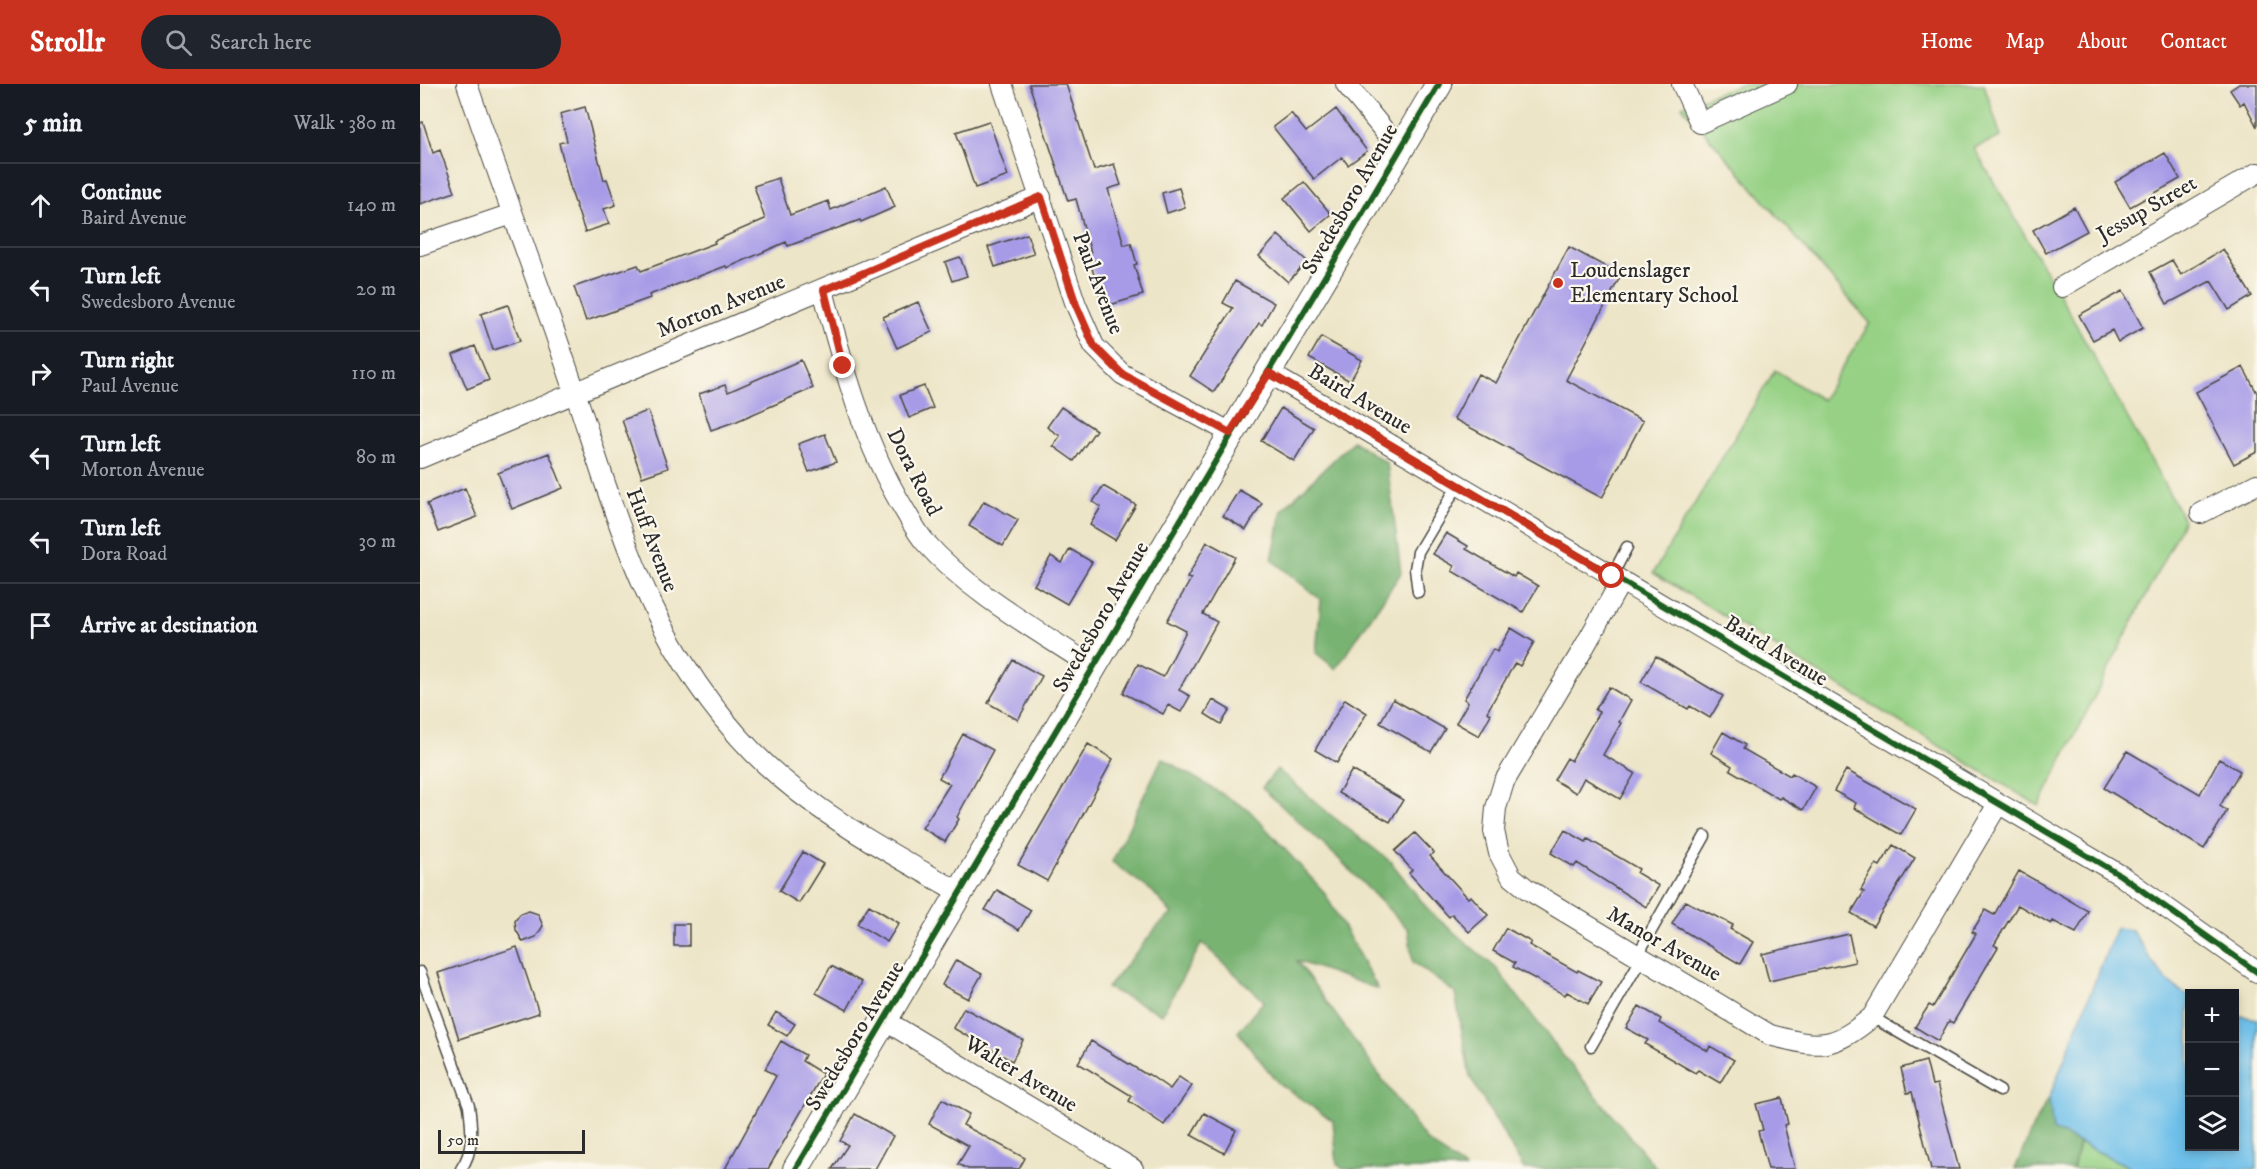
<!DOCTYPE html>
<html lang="en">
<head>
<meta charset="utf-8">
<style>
	:root { --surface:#171b24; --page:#20242c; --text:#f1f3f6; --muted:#9ea1a6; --line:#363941; --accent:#c8321e }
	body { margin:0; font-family:"IM FELL DW Pica",serif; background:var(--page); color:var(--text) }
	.controls { position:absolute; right:18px; bottom:18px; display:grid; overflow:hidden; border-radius:0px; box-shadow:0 3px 9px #0003 }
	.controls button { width:54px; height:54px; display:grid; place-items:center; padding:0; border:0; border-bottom:2px solid var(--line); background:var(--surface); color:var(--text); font:30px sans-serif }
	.scale { position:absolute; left:18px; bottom:15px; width:147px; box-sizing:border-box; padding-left:6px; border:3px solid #2b2b2b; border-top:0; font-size:16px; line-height:21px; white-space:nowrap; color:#2b2b2b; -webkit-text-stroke:4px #fbf7ec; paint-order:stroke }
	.stop { position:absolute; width:18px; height:18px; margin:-14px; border:4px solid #c8321e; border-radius:50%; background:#fff }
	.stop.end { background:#c8321e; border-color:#fff; box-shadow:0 2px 6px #0008 }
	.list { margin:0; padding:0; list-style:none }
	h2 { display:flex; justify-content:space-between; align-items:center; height:78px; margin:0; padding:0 24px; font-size:26px }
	h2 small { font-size:20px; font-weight:400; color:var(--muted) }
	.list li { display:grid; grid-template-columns:39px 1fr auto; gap:18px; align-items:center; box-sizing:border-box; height:84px; padding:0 24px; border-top:2px solid var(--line) }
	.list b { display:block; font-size:22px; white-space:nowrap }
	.list p { margin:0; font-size:20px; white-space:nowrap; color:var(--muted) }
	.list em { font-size:20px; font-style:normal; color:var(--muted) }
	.icon { flex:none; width:33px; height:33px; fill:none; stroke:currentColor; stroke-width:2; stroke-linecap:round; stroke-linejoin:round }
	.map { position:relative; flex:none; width:1837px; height:1085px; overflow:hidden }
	header { display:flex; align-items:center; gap:36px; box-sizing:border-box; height:84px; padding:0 30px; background:var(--accent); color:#fff }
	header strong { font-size:28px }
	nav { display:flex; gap:33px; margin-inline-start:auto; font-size:21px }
	.search { width:420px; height:54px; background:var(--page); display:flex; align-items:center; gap:15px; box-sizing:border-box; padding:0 21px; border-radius:33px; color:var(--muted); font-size:22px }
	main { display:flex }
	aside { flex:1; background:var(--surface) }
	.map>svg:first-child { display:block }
	.green { fill:#96d185; stroke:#607e58; stroke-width:1.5 }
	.forest { fill:#78b372; stroke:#526f4e; stroke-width:1.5 }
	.water { fill:#6ec0ea; stroke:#4c768a; stroke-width:1.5 }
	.building { fill:#a79be7 }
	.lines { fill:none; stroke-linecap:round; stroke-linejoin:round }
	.service-casing { stroke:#484742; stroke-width:13 }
	.minor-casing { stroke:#484742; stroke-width:22 }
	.tertiary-casing { stroke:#484742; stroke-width:28 }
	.service { stroke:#fff; stroke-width:10 }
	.minor { stroke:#fff; stroke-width:20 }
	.tertiary { stroke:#fff; stroke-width:26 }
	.cycleway-casing { stroke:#fbf7ec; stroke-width:10 }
	.cycleway { stroke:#1b5e20; stroke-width:6 }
	.route { stroke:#c8321e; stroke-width:8 }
	.poi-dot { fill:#c8321e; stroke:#fbf7ec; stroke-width:2 }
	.labels { text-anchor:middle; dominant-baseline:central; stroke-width:4.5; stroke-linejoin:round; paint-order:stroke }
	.street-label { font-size:22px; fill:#2b2b2b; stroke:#fbf7ec }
	.poi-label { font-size:22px; fill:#2b2b2b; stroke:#fbf7ec; text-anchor:start }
</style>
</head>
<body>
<header>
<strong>Strollr</strong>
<div class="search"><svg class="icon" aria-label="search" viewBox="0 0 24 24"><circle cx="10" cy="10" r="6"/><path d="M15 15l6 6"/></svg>Search here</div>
<nav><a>Home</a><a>Map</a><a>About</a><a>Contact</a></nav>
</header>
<main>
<aside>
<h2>5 min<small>Walk · 380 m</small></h2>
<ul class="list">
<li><svg class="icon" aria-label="ahead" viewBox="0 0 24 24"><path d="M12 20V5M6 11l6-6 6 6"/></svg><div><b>Continue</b><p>Baird Avenue</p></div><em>140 m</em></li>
<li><svg class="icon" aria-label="left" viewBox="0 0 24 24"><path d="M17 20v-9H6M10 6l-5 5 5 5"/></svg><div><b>Turn left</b><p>Swedesboro Avenue</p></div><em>20 m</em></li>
<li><svg class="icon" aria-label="right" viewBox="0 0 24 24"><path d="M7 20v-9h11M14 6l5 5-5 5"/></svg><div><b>Turn right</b><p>Paul Avenue</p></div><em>110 m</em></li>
<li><svg class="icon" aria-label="left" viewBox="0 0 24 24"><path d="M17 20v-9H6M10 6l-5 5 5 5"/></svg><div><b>Turn left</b><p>Morton Avenue</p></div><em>80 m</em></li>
<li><svg class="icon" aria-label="left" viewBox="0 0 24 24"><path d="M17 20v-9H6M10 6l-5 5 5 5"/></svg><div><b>Turn left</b><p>Dora Road</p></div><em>30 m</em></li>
<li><svg class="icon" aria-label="arrive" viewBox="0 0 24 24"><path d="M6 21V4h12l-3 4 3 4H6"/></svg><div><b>Arrive at destination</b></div></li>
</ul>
</aside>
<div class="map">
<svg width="1837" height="1085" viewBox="0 0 1837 1085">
	<rect width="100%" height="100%" fill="#fbf7ec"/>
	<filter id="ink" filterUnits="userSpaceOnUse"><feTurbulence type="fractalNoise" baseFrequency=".0167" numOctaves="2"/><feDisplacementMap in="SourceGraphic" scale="12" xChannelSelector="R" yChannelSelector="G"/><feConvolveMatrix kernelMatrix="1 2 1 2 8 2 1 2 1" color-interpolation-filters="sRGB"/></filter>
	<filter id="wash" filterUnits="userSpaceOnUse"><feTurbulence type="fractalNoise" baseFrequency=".008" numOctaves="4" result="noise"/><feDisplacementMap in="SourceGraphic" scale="24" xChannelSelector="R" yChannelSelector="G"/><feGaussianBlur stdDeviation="1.35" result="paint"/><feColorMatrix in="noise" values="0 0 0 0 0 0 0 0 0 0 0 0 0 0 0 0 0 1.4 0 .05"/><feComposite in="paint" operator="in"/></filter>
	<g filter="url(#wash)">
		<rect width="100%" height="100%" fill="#ede5c7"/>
		<!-- green -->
		<path class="green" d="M1321,0H1564L1581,53L1554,64L1637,206L1764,436L1619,722L1233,489L1355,286L1402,316L1450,239L1262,22Z
			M1659,1059L1714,1085H1653Z"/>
		<!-- forest -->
		<path class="forest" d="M933,357L967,379L981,489L916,585L896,569L901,516L852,476L862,426Z
			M742,674L829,726L904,808L958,905L877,877L1006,1056L1045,1085H923L917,1080L913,1037L858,999L818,948L844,917L782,859L742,930L687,904L737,843L752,830L733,808L692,778Z
			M857,685L912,732L971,778L1010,828L1076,884L1141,969L1237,1085H1104L1050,993L1035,909L993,878L988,845L918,774L842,704Z
			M1629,1014L1633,1046L1659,1059L1653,1085H1595L1614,1040Z"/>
		<!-- water -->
		<path class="water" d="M1696,844L1712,846C1728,871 1742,898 1769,912L1770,1062H1814L1815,931L1837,935V1085H1714L1633,1046L1629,1014Z"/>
		<g id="blocks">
			<!-- building -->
			<path class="building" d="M609,0H646L674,86L694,80L701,101L688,105L704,161L711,159L717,180L714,181L723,211L683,223L668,170L671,169L656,115L648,117Z
				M1819,0H1837V43L1824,18L1820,21L1810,6Z
				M165,23L184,96L187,95L196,121L184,125L189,140L165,148L151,107L139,59L147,57L140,30Z
				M916,25L947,67L928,81L922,73L894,95L853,43L871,29L886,48Z
				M569,37L588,92L555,104L536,48Z
				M3,38L13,69L20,66L35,108L0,120V39Z
				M1745,69L1760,95L1710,123L1695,98Z
				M358,94L370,131L408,117L411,126L466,102L475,123L441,138L440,136L368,162L366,158L307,184L306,182L229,211L230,214L166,237L154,203L218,181L221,187L295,159L294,157L345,135L334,102Z
				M884,98L911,130L891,147L864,114Z
				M759,104L765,123L747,129L742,109Z
				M1654,123L1667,147L1626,169L1613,146Z
				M607,150L614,170L575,183L568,163Z
				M858,151L887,177L868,198L839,172Z
				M1149,163L1201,191L1146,296L1223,337L1182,414L1034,335L1058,290L1076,299Z
				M1803,165L1832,212L1809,226L1791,197L1747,220L1730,188L1752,176L1761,191Z
				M540,173L547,192L532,197L525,178Z
				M815,197L854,219L842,241L839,239L794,308L770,292L813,224L803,219Z
				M1703,207L1723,244L1698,258L1692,246L1673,256L1659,231Z
				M498,218L512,248L477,264L463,233Z
				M88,221L100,257L73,266L61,230Z
				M901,253L942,276L930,297L889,274Z
				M55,262L69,296L47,305L33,271Z
				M381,276L393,304L317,337L291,346L279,310L305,301L308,308Z
				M1823,283L1837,309V368L1814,380L1776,308Z
				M504,302L513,324L489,334L480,311Z
				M641,323L676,346L654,377L633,362L640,352L627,343Z
				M861,324L894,344L874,377L841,357Z
				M228,327L248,384L222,393L202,336Z
				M405,350L416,378L389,388L378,360Z
				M129,369L143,404L92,425L78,389Z
				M683,402L716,421L695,456L670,441L681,423L673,418Z
				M45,404L57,433L18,448L7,420Z
				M819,406L842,419L826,446L803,432Z
				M564,417L598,436L583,462L549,442Z
				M1026,449L1048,462L1046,465L1094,493L1096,489L1118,502L1103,528L1032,487L1034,482L1013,470Z
				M787,458L815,473L783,530L797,538L759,606L770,612L761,628L748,621L743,630L703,609L718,580L743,593L766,547L747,537L771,495L767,494Z
				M650,465L672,478L647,520L614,501L631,472L642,479Z
				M1091,544L1114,558L1100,582L1095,579L1067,628L1071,630L1059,652L1036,639L1048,618L1044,615L1073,565L1077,568Z
				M1236,572L1303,612L1290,634L1270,622L1268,625L1221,598Z
				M593,576L622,592L598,636L568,619Z
				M1189,603L1211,616L1199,638L1201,639L1183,671L1215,689L1200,715L1164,694L1156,709L1134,696L1147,674L1151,677L1179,628L1175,626Z
				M925,615L947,629L917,679L895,666Z
				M973,615L1025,645L1011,668L960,639Z
				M793,616L810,626L801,640L785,630Z
				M1303,648L1325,661L1323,665L1370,692L1372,689L1396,703L1383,726L1361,713L1359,715L1310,686L1312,682L1291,669Z
				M543,650L573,666L537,733L539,735L525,758L502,744L530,700L519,694Z
				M668,660L693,675L627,797L598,781Z
				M1707,667L1780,710L1799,675L1820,687L1800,722L1807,727L1784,765L1684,704Z
				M932,686L983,716L970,738L918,709Z
				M1426,686L1496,725L1481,751L1434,724L1436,719L1414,707Z
				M1145,746L1166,758L1168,755L1219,785L1217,789L1239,802L1226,823L1157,779L1154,783L1131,769Z
				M995,749L1014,769L1010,772L1048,814L1051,812L1068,831L1049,848L1032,830L1029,833L989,789L992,786L975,767Z
				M1473,761L1495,774L1453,842L1431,829L1444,808L1441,806L1456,780L1460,782Z
				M383,768L403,780L379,819L359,807Z
				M1599,787L1668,827L1656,849L1633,837L1631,840L1598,821L1574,861L1578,863L1533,939L1529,937L1518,957L1495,943L1509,921L1513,923L1556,850L1552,848L1565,826L1574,831Z
				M577,806L611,826L599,846L565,826Z
				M1265,817L1313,841L1310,845L1333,858L1320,880L1252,840Z
				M449,821L479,839L467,858L437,840Z
				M109,827L118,830L123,842L116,853L103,858L96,846L95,837L100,830Z
				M254,840H269V862H254Z
				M1086,844L1111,858L1109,861L1157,888L1158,886L1181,898L1168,920L1147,908L1145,911L1093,883L1095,879L1073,867Z
				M1429,850L1435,878L1349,897L1342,870Z
				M97,863L119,929L39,955L18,889Z
				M536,876L562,890L548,915L522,901Z
				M411,882L442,898L427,926L396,909Z
				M1219,922L1241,935L1239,939L1288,967L1290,962L1314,976L1300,999L1278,986L1275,989L1225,960L1228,956L1206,944Z
				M544,924L603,956L592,977L533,944Z
				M356,928L375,940L367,952L348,941Z
				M361,957L385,971L382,977L403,990L348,1085H305L356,992L345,985Z
				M671,957L727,991L728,990L750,1005L759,993L772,1002L744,1041L709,1017L712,1012L658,979Z
				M1506,977L1512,1001L1517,1000L1539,1085H1511L1492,1008L1487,1009L1481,984Z
				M1362,1014L1368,1040L1364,1041L1375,1085H1348L1338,1047L1343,1046L1336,1020Z
				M522,1015L549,1030L543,1041L605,1074L599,1085H548L538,1080L549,1062L509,1040Z
				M784,1029L816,1046L804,1069L771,1051Z
				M435,1030L473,1052L455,1085H412L428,1061L420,1057Z"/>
		</g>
	</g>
	<g filter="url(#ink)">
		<use href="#blocks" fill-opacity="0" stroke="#484742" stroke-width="1.5"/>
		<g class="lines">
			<defs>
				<path id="service" d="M1192,492L1207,463
					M998,508L995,485L998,468L1038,401
					M1217,872L1285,752
					M0,888L49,1022C52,1044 54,1067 41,1085
					M1452,933L1580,1007
					M1171,962L1221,875"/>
				<path id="minor" d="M47,0C82,103 121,205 155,308C200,443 230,562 333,668C392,728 468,768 541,809
					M582,0L656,221L674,262L702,290L811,349
					M926,0L980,66
					M1262,0L1280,39L1367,0
					M0,161L92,130
					M1642,203L1837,89
					M403,206C423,282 444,360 485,427C491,437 497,449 505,458C551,510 616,545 673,583
					M849,289L1700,791L1837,888
					M0,374L621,113
					M1781,429L1837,400
					M1201,497L1162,567L1084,698L1076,724L1074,747L1079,769L1091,792L1107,805L1350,951C1399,964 1412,966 1452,933L1578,720
					M464,936L713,1085"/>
				<path id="tertiary" d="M376,1085L1019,0"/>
			</defs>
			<!-- service casing -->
			<use href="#service" class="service-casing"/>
			<!-- minor casing -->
			<use href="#minor" class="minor-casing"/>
			<!-- tertiary casing -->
			<use href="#tertiary" class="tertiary-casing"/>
			<!-- service -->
			<use href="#service" class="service"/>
			<!-- minor -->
			<use href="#minor" class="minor"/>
			<!-- tertiary -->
			<use href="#tertiary" class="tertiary"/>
			<defs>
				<path id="cycleway" d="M849,289L1700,791L1837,888
					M376,1085L1019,0"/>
			</defs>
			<!-- cycleway casing -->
			<use href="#cycleway" class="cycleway-casing"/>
			<!-- cycleway -->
			<use href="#cycleway" class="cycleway"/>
		</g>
	</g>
	<g class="lines" filter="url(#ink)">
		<!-- route -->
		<path class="route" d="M423,282L404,206L621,113L656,221L674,262L702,290L810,349L849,289L1192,492"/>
	</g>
	<!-- markers -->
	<circle class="poi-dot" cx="1138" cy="199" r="6"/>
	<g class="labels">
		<!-- street labels -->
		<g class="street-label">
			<text transform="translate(930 115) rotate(-60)">Swedesboro Avenue</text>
			<text transform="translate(1727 125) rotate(-30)">Jessup Street</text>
			<text transform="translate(678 199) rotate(69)">Paul Avenue</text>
			<text transform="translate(301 222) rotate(-22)">Morton Avenue</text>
			<text transform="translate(940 315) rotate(31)">Baird Avenue</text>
			<text transform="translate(494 388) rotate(63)">Dora Road</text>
			<text transform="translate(232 456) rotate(69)">Huff Avenue</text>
			<text transform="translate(681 533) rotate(-60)">Swedesboro Avenue</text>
			<text transform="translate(1356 567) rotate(31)">Baird Avenue</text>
			<text transform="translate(1244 860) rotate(30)">Manor Avenue</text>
			<text transform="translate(435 952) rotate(-59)">Swedesboro Avenue</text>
			<text transform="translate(601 990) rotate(31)">Walter Avenue</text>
		</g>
		<!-- poi labels -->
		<g class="poi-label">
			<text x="1150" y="186">Loudenslager<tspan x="1150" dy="25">Elementary School</tspan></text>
		</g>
	</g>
</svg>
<div class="controls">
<button>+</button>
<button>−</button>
<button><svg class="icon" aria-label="layers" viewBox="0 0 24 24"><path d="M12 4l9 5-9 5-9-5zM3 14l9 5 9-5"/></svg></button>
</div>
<div class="scale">50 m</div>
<div class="stop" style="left:1192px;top:492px"></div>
<div class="stop end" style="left:423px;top:282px"></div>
</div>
</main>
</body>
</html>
